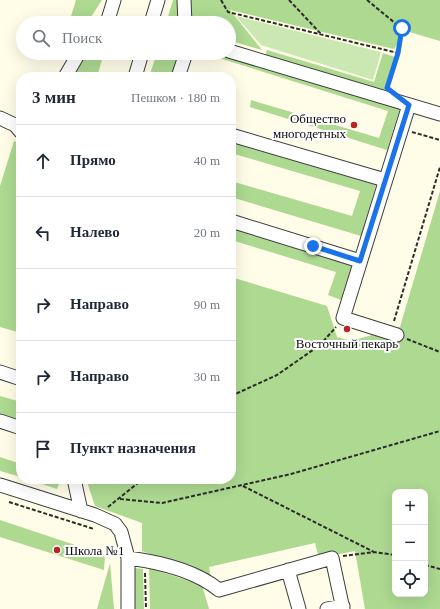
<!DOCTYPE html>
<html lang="ru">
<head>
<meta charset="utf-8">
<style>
	:root { --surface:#fff; --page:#f6f6f7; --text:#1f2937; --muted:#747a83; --line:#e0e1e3 }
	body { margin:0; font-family:"Times New Roman",serif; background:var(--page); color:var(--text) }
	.controls { position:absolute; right:12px; bottom:12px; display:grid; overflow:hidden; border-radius:8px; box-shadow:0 4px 16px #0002 }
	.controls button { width:36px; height:36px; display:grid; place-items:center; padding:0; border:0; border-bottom:1px solid var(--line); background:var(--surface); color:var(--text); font:20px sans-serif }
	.stop { position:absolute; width:12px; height:12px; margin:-9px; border:3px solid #1a73e8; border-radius:50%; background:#fff }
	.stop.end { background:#1a73e8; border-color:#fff; box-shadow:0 1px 4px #0008 }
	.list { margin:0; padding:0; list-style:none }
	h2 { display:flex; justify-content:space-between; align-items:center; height:52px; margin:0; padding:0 16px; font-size:17px }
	h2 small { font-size:13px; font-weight:400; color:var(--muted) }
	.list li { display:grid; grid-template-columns:26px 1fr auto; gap:12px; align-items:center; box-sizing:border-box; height:72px; padding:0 16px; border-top:1px solid var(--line) }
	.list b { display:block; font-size:15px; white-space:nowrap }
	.list em { font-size:13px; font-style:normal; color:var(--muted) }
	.icon { flex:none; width:22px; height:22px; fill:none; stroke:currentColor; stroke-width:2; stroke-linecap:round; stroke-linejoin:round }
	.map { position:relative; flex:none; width:440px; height:609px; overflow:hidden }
	.search { position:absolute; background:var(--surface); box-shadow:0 4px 16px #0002; left:16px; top:16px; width:220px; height:44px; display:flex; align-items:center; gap:10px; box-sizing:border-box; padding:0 14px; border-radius:22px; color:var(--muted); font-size:15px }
	.panel { position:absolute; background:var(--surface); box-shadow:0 4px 16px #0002; left:16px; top:72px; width:220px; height:412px; border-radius:16px }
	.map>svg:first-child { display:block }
	.green { fill:#cbe8b2 }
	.forest { fill:#add991; fill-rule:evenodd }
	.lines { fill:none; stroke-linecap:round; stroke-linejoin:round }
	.minor-casing { stroke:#3d3d3d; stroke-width:15 }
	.path { stroke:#2c2c2c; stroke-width:2; stroke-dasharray:4 2; stroke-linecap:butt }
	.minor { stroke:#fff; stroke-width:13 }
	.route { stroke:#1a73e8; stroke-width:5 }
	.poi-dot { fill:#ba2522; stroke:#fff; stroke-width:1.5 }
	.labels { text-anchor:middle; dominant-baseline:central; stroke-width:4; stroke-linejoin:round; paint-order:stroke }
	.poi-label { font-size:13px; fill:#0a0a0a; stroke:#fff; text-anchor:end }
</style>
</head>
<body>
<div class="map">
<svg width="440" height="609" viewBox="0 0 440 609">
	<rect width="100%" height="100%" fill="#fffce7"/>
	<!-- green -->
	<path class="green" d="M236,16L381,52L373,80L261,45Z"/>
	<!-- forest -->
	<path class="forest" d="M76,0H102L87,23H69Z
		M173,0H178L179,23H166Z
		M190,0H440V41L406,31L394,49L230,10L262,50L231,41L233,30L229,29V23H190Z
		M267,50L374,82L383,53L395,57L383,95L265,56Z
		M87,53H104L97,77H73Z
		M157,53H180L173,77H149Z
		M203,53H228L401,105L387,150L250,107L251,100L379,138L388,111Z
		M14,141L21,143V333L0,327V186Z
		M231,142L376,185L361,236L231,197V181L352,216L360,191L231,153Z
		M440,191V609H365L355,551L319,558L315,543L209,567L211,577L142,551V523L95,506L86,479H231V277L327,306L337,337L351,341L400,327ZM395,492H425V594H395Z
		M231,227L352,265L341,300L328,295L336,272L231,240Z
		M0,396L21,402V422L0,415Z
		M0,457L21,464V477L0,471Z
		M26,479H61L57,489Z
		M0,520L105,555L104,570L0,537Z
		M110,563L114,609H97Z
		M135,568L143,569L144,609H135Z
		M149,568L202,585L209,609H150Z"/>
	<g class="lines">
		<defs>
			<path id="minor" d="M184,0L185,23
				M107,23L114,0
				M151,23L158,0
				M229,51L440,114
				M65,77L79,53
				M135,77L142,53
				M178,77L186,53
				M0,118L15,125L21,132
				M231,135L385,180
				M231,221L360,261
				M397,335L343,318L409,105
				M0,372L21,379
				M0,421L21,428
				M74,479L81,511
				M0,485L95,515L115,524L121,532L128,558V609
				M128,558C159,562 195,570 219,590L332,558L343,609
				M288,570L299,609
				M327,609L343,606"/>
		</defs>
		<!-- minor casing -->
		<use href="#minor" class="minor-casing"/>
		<!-- path -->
		<path class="path" d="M221,0L228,12L398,53L387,87
			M289,0L321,34
			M367,0L401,28L398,53
			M412,132L440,140
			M394,321L440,167
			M407,339L440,352
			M231,396L277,375L320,345L336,327
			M243,486L374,552
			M120,499L162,503L291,474L440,431
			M9,502L94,529
			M108,507L143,479
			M343,556L374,552L395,555
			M425,565L440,569
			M145,573L146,609"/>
		<!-- minor -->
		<use href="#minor" class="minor"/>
	</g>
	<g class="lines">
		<!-- route -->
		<path class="route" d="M313,246L360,261L409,105L387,88L398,53L402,28"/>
	</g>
	<!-- markers -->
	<g class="poi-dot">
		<circle cx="354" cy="125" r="4"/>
		<circle cx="347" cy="329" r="4"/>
		<circle cx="57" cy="550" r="4"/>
	</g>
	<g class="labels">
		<!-- poi labels -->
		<g class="poi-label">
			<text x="346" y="118">Общество<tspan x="346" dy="15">многодетных</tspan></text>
			<text x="347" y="343" text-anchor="middle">Восточный пекарь</text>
			<text x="65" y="550" text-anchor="start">Школа №1</text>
		</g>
	</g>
</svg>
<div class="controls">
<button>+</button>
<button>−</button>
<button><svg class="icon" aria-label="locate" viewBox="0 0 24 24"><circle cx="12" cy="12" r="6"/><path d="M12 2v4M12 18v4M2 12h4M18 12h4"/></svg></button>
</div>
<div class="stop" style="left:402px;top:28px"></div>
<div class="stop end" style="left:313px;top:246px"></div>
<div class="search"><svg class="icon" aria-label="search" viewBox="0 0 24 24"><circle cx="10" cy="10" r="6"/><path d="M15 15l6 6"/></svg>Поиск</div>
<section class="panel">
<h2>3 мин<small>Пешком · 180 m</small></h2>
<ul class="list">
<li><svg class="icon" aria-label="ahead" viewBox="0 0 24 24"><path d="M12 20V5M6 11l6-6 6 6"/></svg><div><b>Прямо</b></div><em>40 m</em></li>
<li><svg class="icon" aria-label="left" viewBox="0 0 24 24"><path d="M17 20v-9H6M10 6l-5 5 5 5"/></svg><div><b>Налево</b></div><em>20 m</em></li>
<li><svg class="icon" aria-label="right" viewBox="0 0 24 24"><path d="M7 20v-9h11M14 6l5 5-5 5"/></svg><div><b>Направо</b></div><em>90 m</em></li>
<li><svg class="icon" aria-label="right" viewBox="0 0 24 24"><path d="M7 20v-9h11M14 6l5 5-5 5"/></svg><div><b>Направо</b></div><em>30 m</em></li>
<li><svg class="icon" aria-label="arrive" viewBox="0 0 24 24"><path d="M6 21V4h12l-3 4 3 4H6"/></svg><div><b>Пункт назначения</b></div></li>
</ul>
</section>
</div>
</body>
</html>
